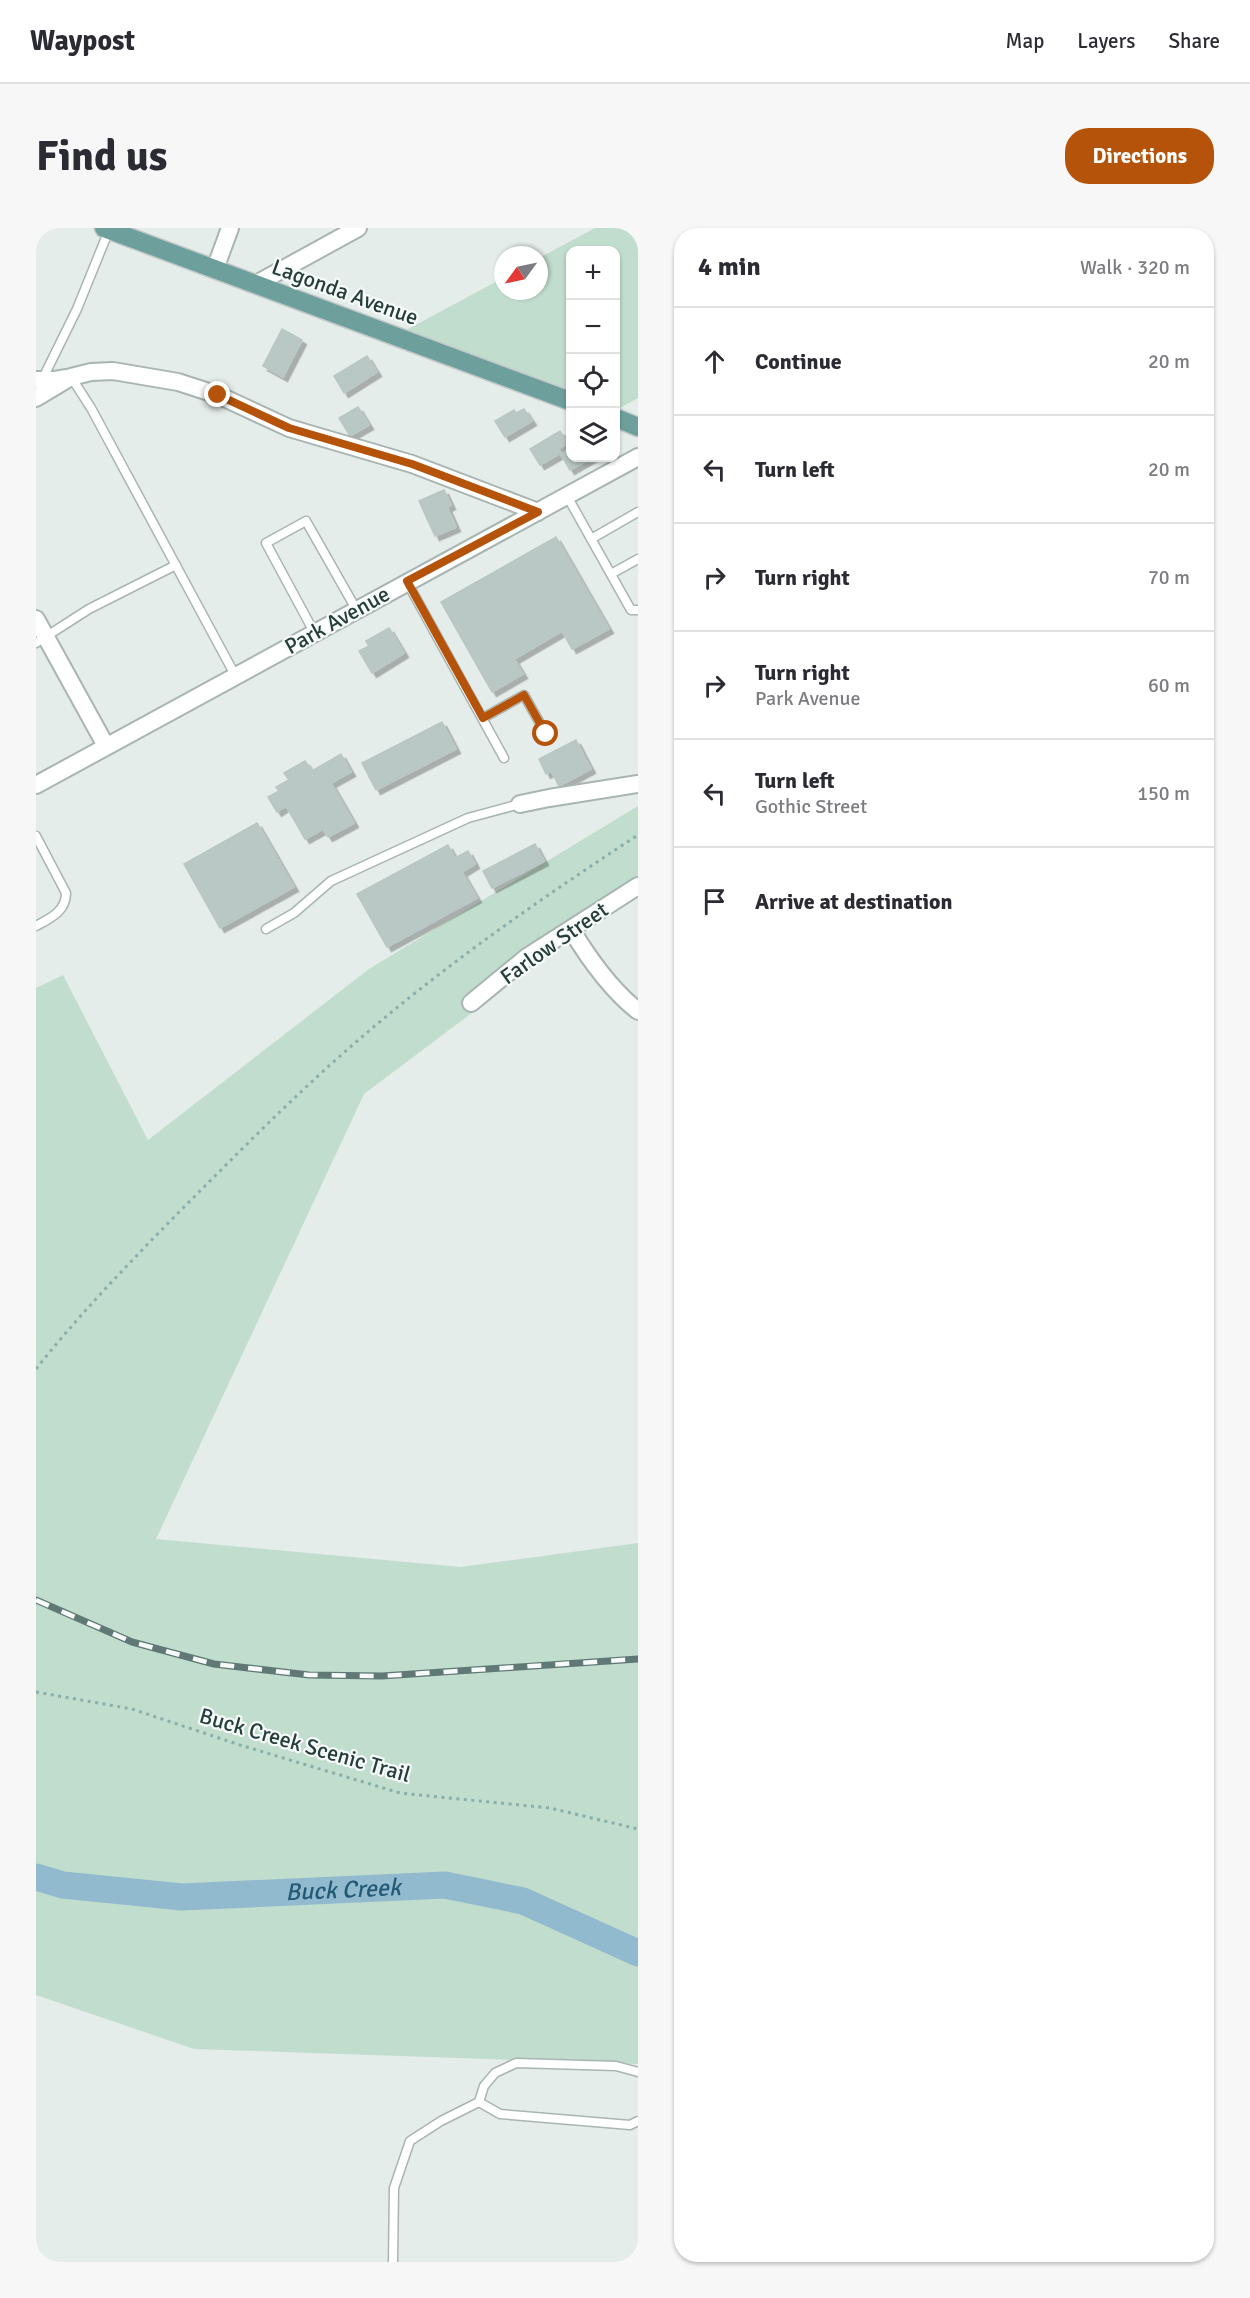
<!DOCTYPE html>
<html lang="en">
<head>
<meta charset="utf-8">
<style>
	:root { --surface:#fff; --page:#f7f7f7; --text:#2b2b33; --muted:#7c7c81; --line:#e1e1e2; --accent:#b45309 }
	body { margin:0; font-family:Signika,sans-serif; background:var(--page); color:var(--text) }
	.controls { position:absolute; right:18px; top:18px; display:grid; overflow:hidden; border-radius:12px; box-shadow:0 2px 4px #0004 }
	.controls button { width:54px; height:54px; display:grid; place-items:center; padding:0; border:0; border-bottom:2px solid var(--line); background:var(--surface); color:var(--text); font:30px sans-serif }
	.compass { position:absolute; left:458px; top:18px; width:54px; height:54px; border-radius:50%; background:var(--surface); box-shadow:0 2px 4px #0004; rotate:237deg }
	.stop { position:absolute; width:18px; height:18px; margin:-14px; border:4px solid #b45309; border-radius:50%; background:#fff }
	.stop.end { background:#b45309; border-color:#fff; box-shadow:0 2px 6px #0008 }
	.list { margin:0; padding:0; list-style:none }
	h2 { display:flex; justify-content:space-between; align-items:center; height:78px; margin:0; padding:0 24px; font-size:26px }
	h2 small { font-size:20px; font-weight:400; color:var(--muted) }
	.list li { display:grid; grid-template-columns:39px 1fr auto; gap:18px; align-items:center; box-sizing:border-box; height:108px; padding:0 24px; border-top:2px solid var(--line) }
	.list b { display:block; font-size:22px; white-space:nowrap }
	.list p { margin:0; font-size:20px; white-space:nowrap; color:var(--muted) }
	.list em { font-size:20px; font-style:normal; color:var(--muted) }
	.icon { flex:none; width:33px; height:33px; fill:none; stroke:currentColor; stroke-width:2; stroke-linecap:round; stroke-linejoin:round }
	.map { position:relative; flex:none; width:602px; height:2034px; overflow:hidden; border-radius:24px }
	header { display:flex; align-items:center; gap:36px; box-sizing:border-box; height:84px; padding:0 30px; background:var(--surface); border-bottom:2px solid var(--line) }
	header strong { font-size:28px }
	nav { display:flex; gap:33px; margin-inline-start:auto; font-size:21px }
	.intro { display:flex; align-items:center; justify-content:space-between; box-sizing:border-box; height:144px; padding:0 36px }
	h1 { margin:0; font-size:42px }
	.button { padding:15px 27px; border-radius:24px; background:var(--accent); color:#fff; font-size:21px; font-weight:700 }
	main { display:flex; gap:36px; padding:0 36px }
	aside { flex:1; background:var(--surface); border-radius:24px; box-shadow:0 2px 4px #0004 }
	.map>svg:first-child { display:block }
	.green { fill:#c0ddcd }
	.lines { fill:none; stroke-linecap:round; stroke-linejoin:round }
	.river { stroke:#91bace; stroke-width:27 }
	.building { fill:#bac8c5; stroke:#b8c7c3; stroke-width:1.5; filter:url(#shadow) }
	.service-casing { stroke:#a8b5b3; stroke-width:11 }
	.minor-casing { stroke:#a8b5b3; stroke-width:20 }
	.primary-casing { stroke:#c2c9c8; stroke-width:21 }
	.path { stroke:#88afa9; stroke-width:3; stroke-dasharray:3 4.5; stroke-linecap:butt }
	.service { stroke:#fff; stroke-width:8 }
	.minor { stroke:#fff; stroke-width:16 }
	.primary { stroke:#6da09c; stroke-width:18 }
	.rail-casing { stroke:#607977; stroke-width:7 }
	.rail { stroke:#f6faf8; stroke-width:4.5; stroke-dasharray:14; stroke-linecap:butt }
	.route { stroke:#b45309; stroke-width:8 }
	.labels { text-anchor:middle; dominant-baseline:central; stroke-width:4.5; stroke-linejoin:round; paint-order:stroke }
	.street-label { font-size:22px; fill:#253e3c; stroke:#f6faf8 }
	.water-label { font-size:24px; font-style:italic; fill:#225a77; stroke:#f6faf8 }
</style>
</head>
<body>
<header>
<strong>Waypost</strong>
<nav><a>Map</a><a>Layers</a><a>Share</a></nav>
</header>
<div class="intro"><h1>Find us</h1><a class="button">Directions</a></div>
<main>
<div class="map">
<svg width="602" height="2034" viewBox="0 0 602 2034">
	<defs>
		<filter id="shadow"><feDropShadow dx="4.5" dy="4.5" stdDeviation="0" flood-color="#0004"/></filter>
	</defs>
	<rect width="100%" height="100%" fill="#e5edeb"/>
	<!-- green -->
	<path class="green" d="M559,0H602V170L580,182V22H534V173L359,108L467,50V63H503V30Z
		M602,578V660L328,866L120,1311L425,1339L602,1315V1836L158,1821L0,1767V760L27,747L112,912L333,741Z"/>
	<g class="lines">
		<!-- river -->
		<path class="river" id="s1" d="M0,1649L27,1657L146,1669L409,1657L487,1673L602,1725"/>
	</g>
	<!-- building -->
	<path class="building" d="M246,101L266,112L247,149L227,138Z
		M331,128L341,144L308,165L298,148Z
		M322,179L333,197L314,208L303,190Z
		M488,181L496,193L469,209L459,193L478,182L480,185Z
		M524,203L532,215L522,221L525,225L504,237L494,221Z
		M534,221V230H555L534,242L525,227Z
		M408,262L415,277L411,279L420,299L399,308L383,273Z
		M520,309L573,401L536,421L526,403L478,431L487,446L456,464L405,374Z
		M353,400L368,425L336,445L323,423L333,418L330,413Z
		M406,494L420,521L340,562L326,535Z
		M540,512L555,541L523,558L515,543L510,546L503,531Z
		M305,526L315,544L295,555L318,595L292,609L287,601L269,611L250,578L241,584L232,569L243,563L240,559L253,552L248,545L269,533L276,543Z
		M221,595L258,659L184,700L148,636Z
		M499,616L508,633L456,660L447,643Z
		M412,617L419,630L432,623L439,636L426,644L441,670L351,719L321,666Z"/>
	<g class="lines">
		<defs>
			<path id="service" d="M35,149L55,180L199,447
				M6,152L41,81L73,2
				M531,268L595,382H602
				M555,311L602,284
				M575,346L602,331
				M371,354L468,530
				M278,404L230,315L270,293L320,381
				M0,415L53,381L140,337
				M447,490L488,467L510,506
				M0,608L30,665C30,683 15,690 0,698
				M230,701L258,685L295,653L432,590L484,576
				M443,1874L464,1886L594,1897L602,1893
				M357,2034L358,1960L374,1913L405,1893L443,1874L448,1858L459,1845L480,1835L580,1838L602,1844"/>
			<path id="minor" d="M179,41L194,0
				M220,56L322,0
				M0,152H18L29,150
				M0,170L35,149L55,144L77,143L142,154L182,167L253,200L376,236L502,284
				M0,391L70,518
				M0,557L602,229
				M484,576L513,570L602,556
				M535,701C553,731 574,761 602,783
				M435,775L491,729L602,658"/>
			<path id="primary" d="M68,0L534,173
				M580,190L602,199"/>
		</defs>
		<!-- service casing -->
		<use href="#service" class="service-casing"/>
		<!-- minor casing -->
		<use href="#minor" class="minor-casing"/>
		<!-- primary casing -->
		<use href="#primary" class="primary-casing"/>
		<!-- path -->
		<path class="path" d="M0,1141C46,1083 98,1030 150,977C200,927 250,876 303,829C396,746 498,675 602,607
			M0,1464L96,1481L204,1517L364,1565L514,1580L602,1601"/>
		<!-- service -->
		<use href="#service" class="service"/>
		<!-- minor -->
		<use href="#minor" class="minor"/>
		<!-- primary -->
		<use href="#primary" class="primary"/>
		<defs>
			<path id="rail" d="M0,1372L96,1414L178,1436L273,1447L346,1448L602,1431"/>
		</defs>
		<!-- rail casing -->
		<use href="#rail" class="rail-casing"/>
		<!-- rail -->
		<use href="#rail" class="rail"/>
	</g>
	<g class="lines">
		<!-- route -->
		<path class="route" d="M182,167L253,200L376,236L502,284L371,353L447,490L488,467L510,506"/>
	</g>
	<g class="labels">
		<!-- street labels -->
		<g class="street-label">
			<text transform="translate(309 64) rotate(20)">Lagonda Avenue</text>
			<text transform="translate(301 392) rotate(-29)">Park Avenue</text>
			<text transform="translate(518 715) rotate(-35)">Farlow Street</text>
			<text transform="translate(269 1517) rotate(16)">Buck Creek Scenic Trail</text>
		</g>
		<!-- water labels -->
		<g class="water-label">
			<text stroke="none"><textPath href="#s1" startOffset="309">Buck Creek</textPath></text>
		</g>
	</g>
</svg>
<div class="controls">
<button>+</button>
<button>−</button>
<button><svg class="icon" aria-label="locate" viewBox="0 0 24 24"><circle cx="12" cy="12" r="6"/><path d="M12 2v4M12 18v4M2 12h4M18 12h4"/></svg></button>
<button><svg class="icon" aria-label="layers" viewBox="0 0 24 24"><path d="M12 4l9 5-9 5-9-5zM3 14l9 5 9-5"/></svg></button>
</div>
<svg class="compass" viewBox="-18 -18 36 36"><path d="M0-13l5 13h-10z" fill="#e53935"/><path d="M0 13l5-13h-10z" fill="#7c7c81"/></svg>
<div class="stop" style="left:510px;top:506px"></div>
<div class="stop end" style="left:182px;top:167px"></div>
</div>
<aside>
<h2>4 min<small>Walk · 320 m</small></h2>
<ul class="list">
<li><svg class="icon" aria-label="ahead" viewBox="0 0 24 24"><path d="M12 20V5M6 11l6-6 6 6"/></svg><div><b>Continue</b></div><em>20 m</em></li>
<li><svg class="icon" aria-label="left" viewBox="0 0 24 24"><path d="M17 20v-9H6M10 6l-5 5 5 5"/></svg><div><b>Turn left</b></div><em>20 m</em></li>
<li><svg class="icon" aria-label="right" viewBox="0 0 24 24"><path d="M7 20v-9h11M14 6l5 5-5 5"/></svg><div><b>Turn right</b></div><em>70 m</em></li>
<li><svg class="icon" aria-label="right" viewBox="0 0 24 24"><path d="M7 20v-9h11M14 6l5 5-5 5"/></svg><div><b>Turn right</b><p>Park Avenue</p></div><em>60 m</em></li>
<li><svg class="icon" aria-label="left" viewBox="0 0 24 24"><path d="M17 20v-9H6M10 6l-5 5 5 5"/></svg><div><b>Turn left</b><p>Gothic Street</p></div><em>150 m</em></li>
<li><svg class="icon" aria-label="arrive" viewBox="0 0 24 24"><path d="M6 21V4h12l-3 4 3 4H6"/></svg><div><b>Arrive at destination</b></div></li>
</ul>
</aside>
</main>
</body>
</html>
